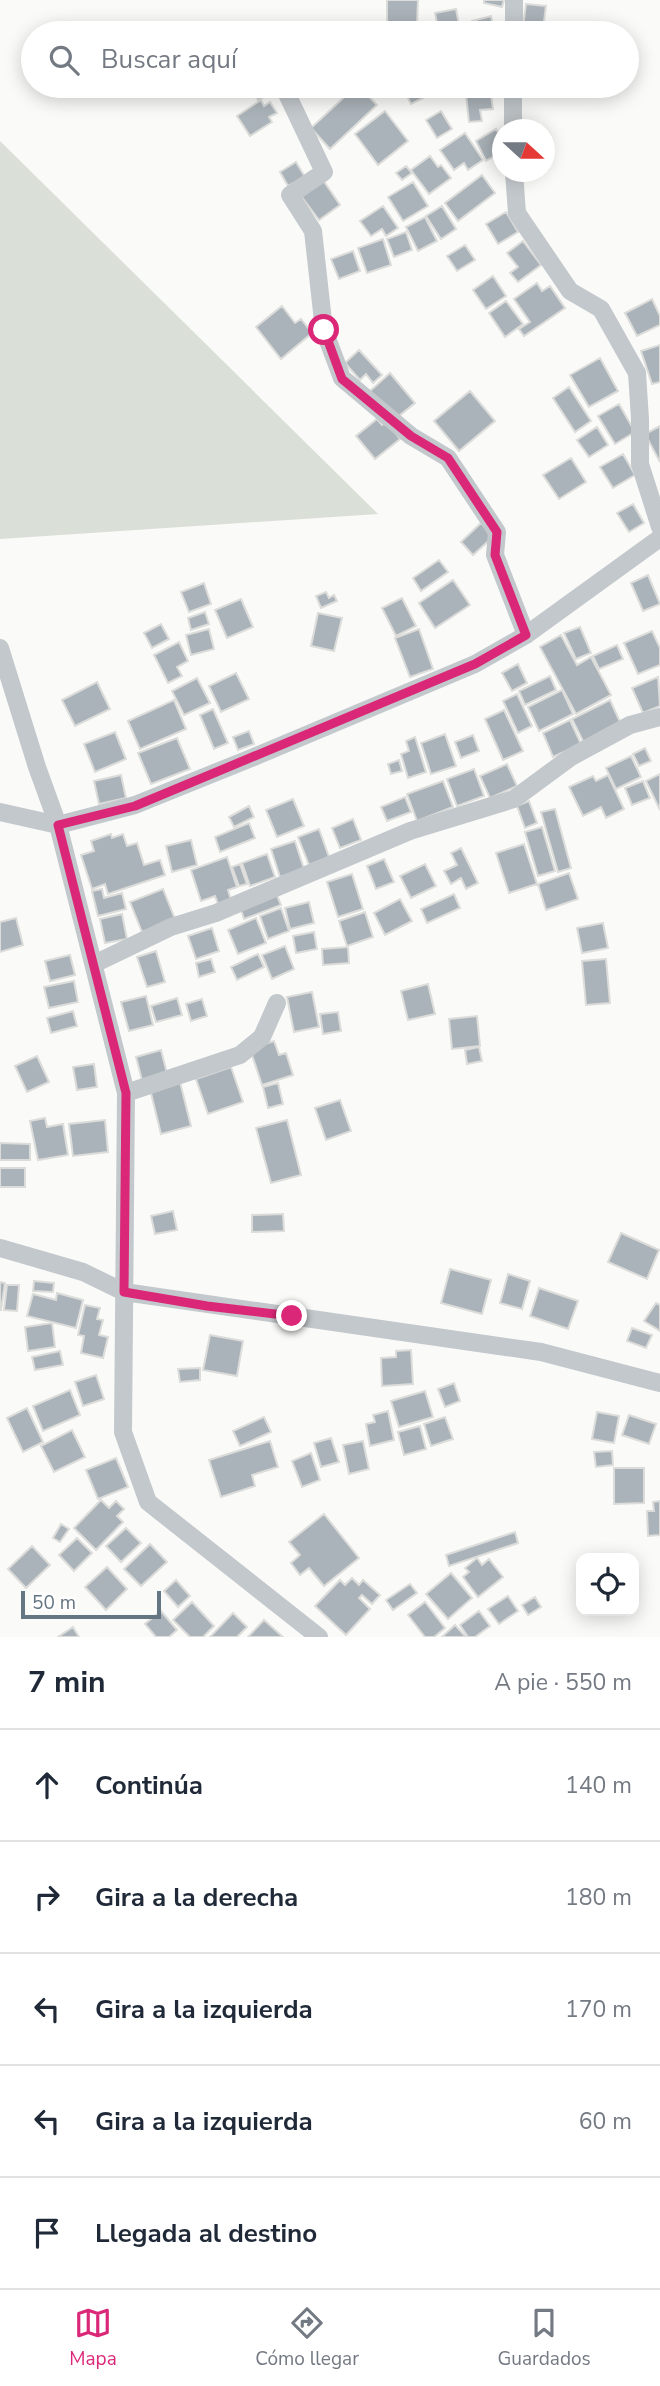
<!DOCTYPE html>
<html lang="es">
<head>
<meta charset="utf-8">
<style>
	:root { --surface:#fff; --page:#f2f2f3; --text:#1f2937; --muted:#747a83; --line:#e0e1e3; --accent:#db2777 }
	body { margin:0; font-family:"Nunito Sans",sans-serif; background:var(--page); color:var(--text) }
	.controls { position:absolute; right:21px; bottom:21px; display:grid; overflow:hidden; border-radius:14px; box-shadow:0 4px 18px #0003 }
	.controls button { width:63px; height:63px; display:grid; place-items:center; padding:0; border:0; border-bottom:2px solid var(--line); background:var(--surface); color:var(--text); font:35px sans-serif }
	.compass { position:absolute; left:492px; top:119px; width:63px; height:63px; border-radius:50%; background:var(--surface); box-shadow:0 4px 18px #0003; rotate:111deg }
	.scale { position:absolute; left:21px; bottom:18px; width:140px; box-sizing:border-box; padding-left:7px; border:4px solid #657683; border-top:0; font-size:19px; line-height:24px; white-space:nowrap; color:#657683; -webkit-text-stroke:5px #fff; paint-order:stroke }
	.stop { position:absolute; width:21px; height:21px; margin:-16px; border:5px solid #db2777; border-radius:50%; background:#fff }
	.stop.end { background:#db2777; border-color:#fff; box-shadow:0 2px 7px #0008 }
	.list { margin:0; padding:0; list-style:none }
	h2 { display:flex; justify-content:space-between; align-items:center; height:91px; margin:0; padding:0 28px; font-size:30px }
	h2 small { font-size:23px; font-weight:400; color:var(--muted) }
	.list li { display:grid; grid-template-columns:46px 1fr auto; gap:21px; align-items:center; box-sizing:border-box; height:112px; padding:0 28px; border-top:2px solid var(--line) }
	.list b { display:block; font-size:26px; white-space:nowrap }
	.list em { font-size:23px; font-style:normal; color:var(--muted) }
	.icon { flex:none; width:38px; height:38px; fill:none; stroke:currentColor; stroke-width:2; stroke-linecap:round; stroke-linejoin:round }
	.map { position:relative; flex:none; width:660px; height:1637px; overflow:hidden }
	.search { position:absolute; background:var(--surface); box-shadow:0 4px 18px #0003; left:21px; right:21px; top:21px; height:77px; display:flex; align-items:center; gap:18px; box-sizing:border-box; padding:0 24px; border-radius:38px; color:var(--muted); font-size:26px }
	.sheet { height:651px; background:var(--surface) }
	nav { display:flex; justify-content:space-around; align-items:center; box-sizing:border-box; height:98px; border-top:2px solid var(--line); background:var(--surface); font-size:19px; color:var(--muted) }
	nav a { display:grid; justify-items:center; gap:4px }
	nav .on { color:var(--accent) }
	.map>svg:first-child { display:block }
	.green { fill:#dadfd7 }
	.building { fill:#aab3b9; stroke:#dcdcda; stroke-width:2 }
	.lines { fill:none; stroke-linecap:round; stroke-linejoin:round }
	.minor { stroke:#c3c8cc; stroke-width:18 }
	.route { stroke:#db2777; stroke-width:9 }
</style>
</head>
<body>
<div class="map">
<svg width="660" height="1637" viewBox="0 0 660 1637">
	<rect width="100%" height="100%" fill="#fafaf8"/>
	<!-- green -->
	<path class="green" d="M0,141L378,514L0,539Z"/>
	<!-- building -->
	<path class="building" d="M387,0H418L417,26L387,25Z
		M484,0H504L502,7L484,3Z
		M526,4L546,6L543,29L523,27Z
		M456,9L460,30L439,33L435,13Z
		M491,16L495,33H475L472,21Z
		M260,86H283L284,87L258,100L253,89Z
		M328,86L315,95L310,87L312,86Z
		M356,86H359L377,105L330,149L311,128Z
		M413,86H417L423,98L411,104L404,90Z
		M465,86H499L500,94L491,95L493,109L480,110L482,121L469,122Z
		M561,86H599V92L561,95Z
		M261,100L264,106L270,102L277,113L269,117L272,122L250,136L237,116Z
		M385,111L408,141L378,165L355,134Z
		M441,111L452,129L437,138L426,120Z
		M496,129L503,141V152L486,161L476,141Z
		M465,133L483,160L468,170L464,163L454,170L440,150Z
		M430,156L438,167L441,165L451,178L429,194L411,170Z
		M296,162L305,177L288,186L280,172Z
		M406,166L412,173L402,180L396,173Z
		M482,175L495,193L458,221L445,203Z
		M323,180L340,205L319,220L301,196Z
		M413,182L428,206L403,221L388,197Z
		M383,206L398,228L386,236L382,229L371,236L360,221Z
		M442,206L456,229L441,239L426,216Z
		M506,212L518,232L498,244L486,224Z
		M425,217L437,241L418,251L406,227Z
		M406,232L412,250L394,257L387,239Z
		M383,239L391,265L367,273L358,248Z
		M523,241L541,265L518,282L510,273L518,267L507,253Z
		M465,245L475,260L457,271L447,256Z
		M353,251L360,271L339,279L331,259Z
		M493,276L506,296L486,309L473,290Z
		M537,283L542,291L550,286L565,308L524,336L519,329L530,322L514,299Z
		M652,299L660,316V325L637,336L625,313Z
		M506,301L523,324L505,337L489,313Z
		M282,306L295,323L301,319L312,333L281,359L256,327Z
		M660,345V382L652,384L641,351Z
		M359,350L382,375L373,383L366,374L360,380L345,363Z
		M600,358L618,391L589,407L570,375Z
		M390,373L415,403L394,420L370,391Z
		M569,387L591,421L575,432L553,398Z
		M470,391L495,421L459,451L434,421Z
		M619,404L635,432L615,444L598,416Z
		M377,419L382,425L386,421L400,439L375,459L356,436Z
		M660,426V462L645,434Z
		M597,427L608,445L589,457L577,440Z
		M623,454L635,475L613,488L600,467Z
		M571,458L586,482L559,499L543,475Z
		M633,504L644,523L629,532L617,513Z
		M481,523L494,536L473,555L461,542Z
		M439,560L448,572L421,591L413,578Z
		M648,575L660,604L643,611L631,583Z
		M453,580L470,605L435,628L419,603Z
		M204,583L211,604L189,612L181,592Z
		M326,592L329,598L334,595L337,601L321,608L316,596Z
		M402,598L416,626L396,636L382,608Z
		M241,599L253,627L227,638L215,610Z
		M205,612L209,624L191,630L188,618Z
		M318,613L342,618L334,651L311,646Z
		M161,624L169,639L152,648L144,633Z
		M580,627L591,653L576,659L564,633Z
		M209,629L214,649L191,655L186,635Z
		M419,629L433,669L410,677L395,638Z
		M652,631L660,648V665L638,674L624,643Z
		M561,635L577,665L591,657L611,695L576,714L540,647Z
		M179,642L188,661L177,667L182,676L168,683L154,655Z
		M617,645L623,659L599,669L593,656Z
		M518,664L527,683L512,691L502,673Z
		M236,673L249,699L221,712L209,686Z
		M550,676L556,690L525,705L519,691Z
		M658,677L660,706L643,713L632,688Z
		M197,678L210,703L184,715L172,691Z
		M97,682L110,709L75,726L62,700Z
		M562,690L573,714L539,731L528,707Z
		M517,694L532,726L518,733L503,701Z
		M174,700L186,729L140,749L128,721Z
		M610,700L621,724L584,743L572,719Z
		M213,709L228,743L214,749L200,715Z
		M504,710L523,751L503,760L485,719Z
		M570,720L581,744L553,757L543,733Z
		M249,731L254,744L238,750L233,737Z
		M115,732L126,759L95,772L84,744Z
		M445,734L456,766L431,774L421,743Z
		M473,735L479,751L461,758L455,742Z
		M415,737L426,772L408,778L401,754L409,751L406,741Z
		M177,738L190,769L151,784L138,753Z
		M645,748L651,761L639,766L633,754Z
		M631,756L641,777L616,789L606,768Z
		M399,760L402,771L391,774L388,764Z
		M507,764L517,786L490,798L480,776Z
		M474,769L484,796L457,806L447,779Z
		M660,774V810L646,781Z
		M121,775L126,798L99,804L94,781Z
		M608,775L624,809L606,818L601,807L583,816L569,787L593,776L596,781Z
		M443,781L453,807L417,821L407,794Z
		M643,781L650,798L632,805L625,788Z
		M405,797L411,812L387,821L381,807Z
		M293,799L304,826L277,837L266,810Z
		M529,801L537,823L525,828L517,806Z
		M249,806L254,817L234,827L229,817Z
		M555,809L571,868L558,872L541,812Z
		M353,819L361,840L340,848L332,828Z
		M249,823L255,838L220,852L215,837Z
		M542,827L555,871L538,876L525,832Z
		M319,829L329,857L309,865L298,837Z
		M111,834L112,838L123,834L127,846L137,843L144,865L160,860L165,875L108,894L105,884L92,889L81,855L94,851L91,841Z
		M191,840L197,865L172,872L166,846Z
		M295,841L304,869L280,877L271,849Z
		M524,844L537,884L509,893L496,853Z
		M461,848L478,883L466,889L461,878L451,884L444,871L457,865L451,853Z
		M267,854L275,877L250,886L242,863Z
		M227,857L237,887L228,890L231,900L218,904L215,896L201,901L191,870Z
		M384,859L394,882L376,889L367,866Z
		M240,864L247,884L239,886L232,867Z
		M425,864L436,886L411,898L400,876Z
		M569,873L578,899L546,910L538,884Z
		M352,874L363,909L338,917L327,882Z
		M102,889L104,898L122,893L126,909L98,916L92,891Z
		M163,889L175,919L142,932L130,902Z
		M276,893L281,905L244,919L240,907Z
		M454,894L460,908L427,923L421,909Z
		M400,899L412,921L385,935L374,913Z
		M309,902L314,923L290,929L285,908Z
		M281,908L289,931L268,939L260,916Z
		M365,912L373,937L347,946L339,921Z
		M122,914L127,939L105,943L100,919Z
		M16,918L23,945L0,952V922Z
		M256,918L266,943L238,954L228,930Z
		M603,923L608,948L582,953L577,928Z
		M212,928L219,951L196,959L188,936Z
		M314,932L317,949L296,953L293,936Z
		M285,946L294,969L272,979L262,955Z
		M348,947L349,963L323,965L322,949Z
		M156,951L165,982L147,987L137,957Z
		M258,954L264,967L237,980L231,967Z
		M70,955L75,975L50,981L45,961Z
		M211,959L215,972L199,977L196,963Z
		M606,959L610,1003L586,1005L582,961Z
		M74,981L78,1002L49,1008L44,987Z
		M428,984L435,1014L408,1020L401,991Z
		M312,992L319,1027L294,1032L287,997Z
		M146,996L153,1025L129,1031L121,1002Z
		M177,998L182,1015L156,1022L151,1006Z
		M202,999L207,1016L191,1021L186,1004Z
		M73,1011L77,1026L51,1033L47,1018Z
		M338,1012L341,1031L323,1034L320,1014Z
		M477,1016L480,1046L452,1049L449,1019Z
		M274,1041L279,1055L286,1053L293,1075L262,1085L250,1049Z
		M479,1047L482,1061L467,1064L465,1050Z
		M161,1050L168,1077L143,1084L136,1057Z
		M37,1056L49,1082L27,1092L15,1066Z
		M94,1064L97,1087L77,1090L73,1067Z
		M231,1067L243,1102L208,1114L196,1079Z
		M180,1082L191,1126L161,1134L150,1089Z
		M278,1083L283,1104L268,1108L263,1087Z
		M340,1100L351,1131L326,1140L315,1108Z
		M45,1118L47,1127L63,1124L68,1155L38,1160L30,1121Z
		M105,1120L108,1152L73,1156L69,1124Z
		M287,1120L301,1175L271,1183L256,1128Z
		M0,1143L30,1144V1160H0Z
		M0,1168H25V1187H0Z
		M173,1211L177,1230L155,1234L151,1216Z
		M283,1214L284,1231L252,1232V1215Z
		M621,1233L659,1250L647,1279L608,1262Z
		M450,1269L491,1280L482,1314L441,1303Z
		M508,1274L530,1281L522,1309L500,1303Z
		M34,1281L54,1283L53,1292L33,1291Z
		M0,1282L5,1283L1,1310H0Z
		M7,1285H19L17,1311L4,1310Z
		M539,1288L578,1301L568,1329L530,1316Z
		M57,1293L83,1300L76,1328L27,1316L33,1294L56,1300Z
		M656,1303L660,1305V1331L644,1321Z
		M85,1305L100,1308L97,1319L103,1320L99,1335L108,1337L103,1358L81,1353L84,1336L78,1335Z
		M52,1323L55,1347L28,1351L25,1327Z
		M632,1328L652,1335L646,1348L627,1341Z
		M210,1335L243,1341L237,1376L203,1370Z
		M411,1350L413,1384L382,1386L381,1358L396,1357V1351Z
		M60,1351L63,1365L35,1370L32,1357Z
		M200,1368V1380L180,1382L178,1369Z
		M96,1375L104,1399L83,1406L75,1382Z
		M454,1383L460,1401L445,1407L438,1389Z
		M70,1390L80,1415L43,1431L33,1406Z
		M425,1391L433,1417L399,1427L391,1401Z
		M27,1408L43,1442L23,1452L7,1418Z
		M388,1411L394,1440L370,1446L366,1424L375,1422L373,1415Z
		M597,1412L619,1416L614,1443L592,1439Z
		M629,1415L656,1424L649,1444L622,1435Z
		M264,1417L271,1432L240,1446L233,1431Z
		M445,1417L453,1439L431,1446L424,1424Z
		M420,1426L426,1449L404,1455L398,1432Z
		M72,1430L85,1457L54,1472L41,1446Z
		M331,1438L339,1462L321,1467L314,1443Z
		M270,1441L278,1467L252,1475L255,1486L221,1497L209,1460Z
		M363,1441L369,1469L349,1474L343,1445Z
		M612,1451L613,1465L596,1467L594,1452Z
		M311,1453L320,1480L302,1487L292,1461Z
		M116,1458L128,1487L98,1499L86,1470Z
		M614,1468H644V1503L614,1504Z
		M101,1500L109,1508L116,1501L124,1509L117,1516L123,1522L96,1550L74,1528Z
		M660,1501V1535L648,1536L647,1511H654L653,1502Z
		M324,1514L359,1558L324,1586L309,1568L300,1575L291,1563L300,1555L289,1542Z
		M61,1524L69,1529L60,1542L53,1538Z
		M126,1528L141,1543L121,1562L106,1546Z
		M515,1532L518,1543L449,1566L446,1555Z
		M77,1538L92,1553L74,1571L59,1555Z
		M150,1544L167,1562L141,1586L124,1569Z
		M32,1546L50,1565L26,1588L8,1569Z
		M477,1558L482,1565L489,1559L503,1577L478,1597L463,1577L469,1572L465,1568Z
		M107,1567L127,1589L106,1610L85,1587Z
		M451,1573L472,1598L448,1619L426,1594Z
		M352,1578L359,1585L363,1580L380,1595L372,1604L362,1595L359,1598L370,1609L346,1635L315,1606L340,1580L345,1585Z
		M176,1580L190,1596L178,1607L164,1591Z
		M410,1584L417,1593L393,1610L386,1600Z
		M508,1596L518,1611L499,1624L488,1609Z
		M535,1597L541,1607L528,1615L522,1605Z
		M192,1602L214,1626L203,1637H190L173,1620Z
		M425,1602L445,1628L434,1637H425L408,1615Z
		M161,1611L177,1630L169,1637H156L145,1624Z
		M479,1611L490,1626L475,1637H468L460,1625Z
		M233,1613L247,1627L237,1637H210Z
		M264,1620L283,1637H248Z
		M455,1625L466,1637H442Z
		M73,1627L79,1637H58Z"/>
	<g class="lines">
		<!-- minor -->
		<path class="minor" d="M514,33V0
			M513,86V130
			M287,94L324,172L290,195L313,231L324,330L342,378L411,436L448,458L497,532L495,555L526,635
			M514,172L517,213L570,291L601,309L637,373L640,419V464L660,527
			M0,648L37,767L58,825L126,1093L123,1432L148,1502L319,1637
			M0,812L58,825L135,805L249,759L475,664L526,635L660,538
			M94,964L171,927L216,913L410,831L514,799L571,757L630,725L660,717
			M126,1093L240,1055L262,1037L277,1003
			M0,1248L83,1272L124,1292L541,1352L660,1383"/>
	</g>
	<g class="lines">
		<!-- route -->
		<path class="route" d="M292,1316L207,1306L124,1292L126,1093L58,825L135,806L475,664L526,635L495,555L497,532L448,458L411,436L342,379L324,330"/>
	</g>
</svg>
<div class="controls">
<button><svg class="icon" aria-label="locate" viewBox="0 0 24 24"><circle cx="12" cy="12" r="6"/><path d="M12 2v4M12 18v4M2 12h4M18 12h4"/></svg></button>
</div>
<svg class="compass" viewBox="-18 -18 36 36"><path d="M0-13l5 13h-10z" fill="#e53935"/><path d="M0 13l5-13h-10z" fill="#747a83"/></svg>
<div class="scale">50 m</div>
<div class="stop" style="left:324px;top:330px"></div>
<div class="stop end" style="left:292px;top:1316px"></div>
<div class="search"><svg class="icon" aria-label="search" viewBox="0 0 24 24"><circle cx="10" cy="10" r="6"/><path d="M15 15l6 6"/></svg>Buscar aquí</div>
</div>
<section class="sheet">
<h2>7 min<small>A pie · 550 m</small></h2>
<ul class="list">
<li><svg class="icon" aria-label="ahead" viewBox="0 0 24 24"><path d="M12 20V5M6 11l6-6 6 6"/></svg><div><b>Continúa</b></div><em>140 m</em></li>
<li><svg class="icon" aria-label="right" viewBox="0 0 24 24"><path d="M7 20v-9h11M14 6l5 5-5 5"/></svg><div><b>Gira a la derecha</b></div><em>180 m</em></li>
<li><svg class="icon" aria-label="left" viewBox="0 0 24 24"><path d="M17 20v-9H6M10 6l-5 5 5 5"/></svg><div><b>Gira a la izquierda</b></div><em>170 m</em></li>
<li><svg class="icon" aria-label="left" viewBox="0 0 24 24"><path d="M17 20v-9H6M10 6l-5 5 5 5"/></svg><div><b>Gira a la izquierda</b></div><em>60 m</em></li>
<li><svg class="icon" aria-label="arrive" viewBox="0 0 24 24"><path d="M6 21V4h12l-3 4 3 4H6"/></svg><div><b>Llegada al destino</b></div></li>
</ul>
</section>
<nav>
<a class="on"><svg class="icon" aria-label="map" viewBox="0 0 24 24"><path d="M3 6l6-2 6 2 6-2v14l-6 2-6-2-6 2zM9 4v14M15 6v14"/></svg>Mapa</a>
<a><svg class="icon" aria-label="directions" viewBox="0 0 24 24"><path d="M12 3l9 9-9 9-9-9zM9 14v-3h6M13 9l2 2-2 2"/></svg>Cómo llegar</a>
<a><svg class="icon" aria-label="saved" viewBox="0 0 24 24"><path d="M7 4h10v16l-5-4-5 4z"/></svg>Guardados</a>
</nav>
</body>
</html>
